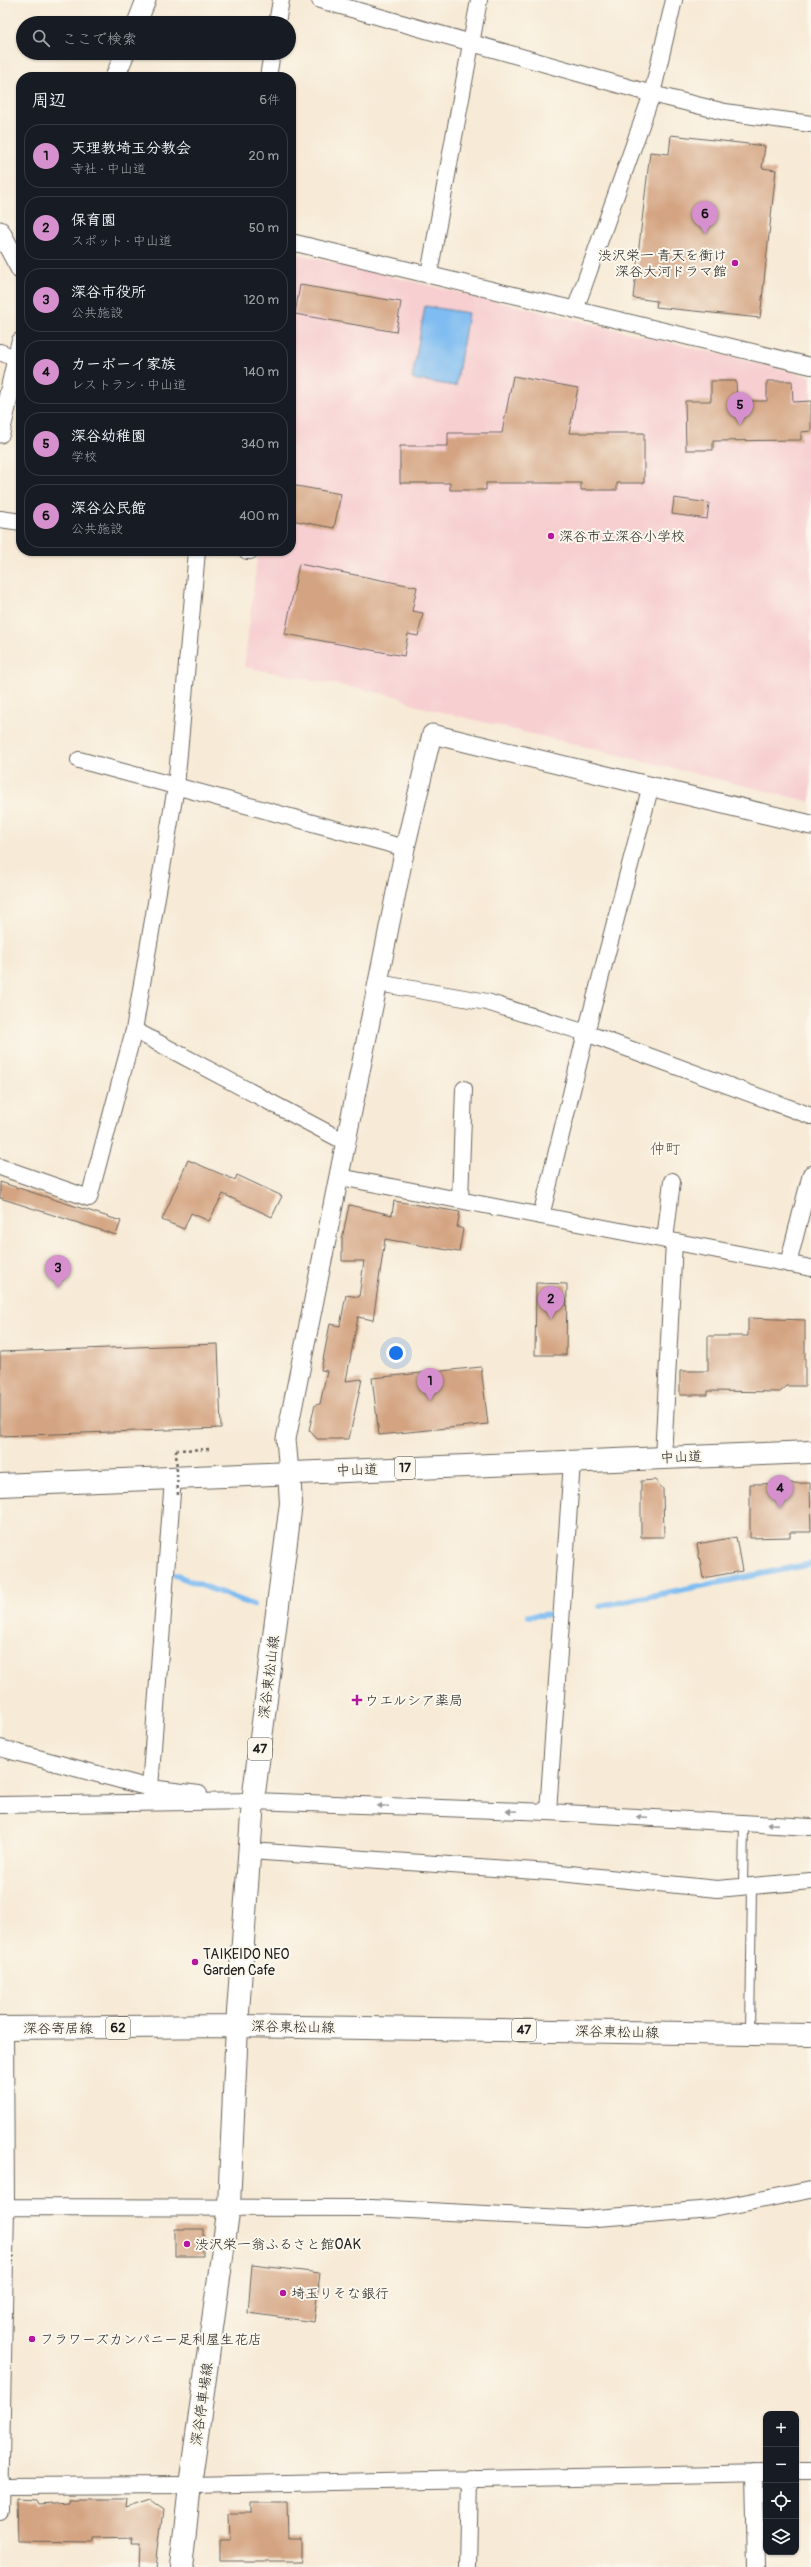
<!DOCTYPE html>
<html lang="ja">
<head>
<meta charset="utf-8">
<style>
	:root { --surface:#171b24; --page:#20242c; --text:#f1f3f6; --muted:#9ea1a6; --line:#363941; --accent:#d690ce }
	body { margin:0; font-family:Pangolin,"Klee One",sans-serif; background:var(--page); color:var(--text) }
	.controls { position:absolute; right:12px; bottom:12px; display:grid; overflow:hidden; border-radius:8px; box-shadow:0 1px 3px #0004 }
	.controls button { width:36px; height:36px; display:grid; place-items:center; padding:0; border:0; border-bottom:1px solid var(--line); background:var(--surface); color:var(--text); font:20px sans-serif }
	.you { position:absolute; left:396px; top:1353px; width:14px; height:14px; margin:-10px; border:3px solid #fff; border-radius:50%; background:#1a73e8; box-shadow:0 0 0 6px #1a73e833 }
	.badge { display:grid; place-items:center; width:26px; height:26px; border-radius:50%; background:var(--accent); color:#111; font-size:13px; font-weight:700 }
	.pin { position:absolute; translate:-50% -33px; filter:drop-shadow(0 1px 2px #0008) }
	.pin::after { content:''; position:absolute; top:21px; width:14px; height:12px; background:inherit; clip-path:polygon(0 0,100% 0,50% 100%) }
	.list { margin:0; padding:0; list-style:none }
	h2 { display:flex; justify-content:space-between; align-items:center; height:52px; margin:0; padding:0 16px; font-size:17px }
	h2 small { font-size:13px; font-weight:400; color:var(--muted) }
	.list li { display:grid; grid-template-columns:26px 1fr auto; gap:12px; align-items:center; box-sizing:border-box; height:64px; margin:0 8px 8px; padding:0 8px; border:1px solid var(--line); border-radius:16px }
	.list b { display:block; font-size:15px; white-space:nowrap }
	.list p { margin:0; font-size:13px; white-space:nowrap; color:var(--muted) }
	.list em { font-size:13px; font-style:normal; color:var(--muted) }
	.icon { flex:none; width:22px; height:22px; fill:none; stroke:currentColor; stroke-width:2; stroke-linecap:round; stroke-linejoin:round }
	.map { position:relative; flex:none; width:811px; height:2567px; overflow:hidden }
	.search { position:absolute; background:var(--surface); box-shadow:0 1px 3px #0004; left:16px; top:16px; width:280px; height:44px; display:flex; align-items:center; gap:10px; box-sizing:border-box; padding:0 14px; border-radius:22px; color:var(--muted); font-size:15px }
	.panel { position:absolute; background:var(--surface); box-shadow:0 1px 3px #0004; left:16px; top:72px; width:280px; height:484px; border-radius:16px }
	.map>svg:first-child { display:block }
	.built { fill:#f7cfd1 }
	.water { fill:#7ebcf1; stroke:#4d6c86 }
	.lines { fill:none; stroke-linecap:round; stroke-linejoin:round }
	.stream { stroke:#7ebcf1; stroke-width:6 }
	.building { fill:#d4a482 }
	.service-casing { stroke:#69645d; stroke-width:10 }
	.minor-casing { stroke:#69645d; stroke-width:18 }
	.tertiary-casing { stroke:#69645d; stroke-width:21 }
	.secondary-casing { stroke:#69645d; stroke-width:24 }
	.primary-casing { stroke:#69645d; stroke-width:24 }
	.trunk-casing { stroke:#69645d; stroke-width:24 }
	.path { stroke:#69645d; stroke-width:2.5; stroke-dasharray:3 3; stroke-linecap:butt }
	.service { stroke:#fff; stroke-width:8 }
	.minor { stroke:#fff; stroke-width:16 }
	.tertiary { stroke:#fff; stroke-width:19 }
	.secondary { stroke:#fff; stroke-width:22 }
	.primary { stroke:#fff; stroke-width:22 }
	.trunk { stroke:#fff; stroke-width:22 }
	.path-bridge { stroke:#69645d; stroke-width:2.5; stroke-dasharray:3 3; stroke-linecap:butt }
	.oneway { fill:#999 }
	.poi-dot { fill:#b5179e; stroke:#fbf7ec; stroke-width:1.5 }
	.labels { text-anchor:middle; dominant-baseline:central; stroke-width:4; stroke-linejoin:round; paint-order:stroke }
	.shield { fill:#fbf7ec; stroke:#5f5e5a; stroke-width:1 }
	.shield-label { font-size:13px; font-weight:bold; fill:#1c1c1c }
	.poi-label { font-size:14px; fill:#1c1c1c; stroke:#fbf7ec; text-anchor:start }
	.street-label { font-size:14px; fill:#1c1c1c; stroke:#fbf7ec }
	.neighbourhood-label { font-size:15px; fill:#5c4c40; stroke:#fbf7ec }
</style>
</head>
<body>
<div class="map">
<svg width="811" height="2567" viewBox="0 0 811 2567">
	<rect width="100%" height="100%" fill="#fbf7ec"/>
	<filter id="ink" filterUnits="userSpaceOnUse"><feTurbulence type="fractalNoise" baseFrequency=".025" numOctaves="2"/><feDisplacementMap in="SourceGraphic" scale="8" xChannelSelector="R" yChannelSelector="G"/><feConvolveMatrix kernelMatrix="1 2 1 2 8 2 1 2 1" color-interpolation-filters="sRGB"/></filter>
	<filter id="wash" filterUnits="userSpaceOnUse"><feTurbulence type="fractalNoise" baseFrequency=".012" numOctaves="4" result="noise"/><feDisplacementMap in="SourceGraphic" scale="16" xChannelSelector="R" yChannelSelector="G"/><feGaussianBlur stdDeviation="0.9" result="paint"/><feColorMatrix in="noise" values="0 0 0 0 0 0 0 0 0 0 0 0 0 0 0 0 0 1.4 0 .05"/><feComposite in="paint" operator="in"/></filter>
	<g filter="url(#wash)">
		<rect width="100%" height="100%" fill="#f7ead6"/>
		<!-- built -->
		<path class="built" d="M293,253L811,376V802L413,705L397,696L244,667L258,551H291V272Z"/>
		<!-- water -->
		<path class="water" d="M425,306L468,313L456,386L412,379Z"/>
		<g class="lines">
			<!-- stream -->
			<path class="stream" d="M175,1575L253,1605
				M600,1606L811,1564
				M529,1616L554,1614"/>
		</g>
		<g id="blocks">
			<!-- building -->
			<path class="building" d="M671,135L765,146L762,168L776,170L760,318L656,307L657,301L633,298L650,152L669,154Z
				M300,285L401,302L396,332L295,314Z
				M513,376L578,388L569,433H644V483H617V490H581V483H486V490H450V483H400V446H448V433H502Z
				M711,381H736L737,401H767V381H792L793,402L811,401V431L801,432V440L713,441V450H686L685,401H711Z
				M291,485L341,494L334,528L291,520Z
				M674,498L709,503L707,519L672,514Z
				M299,564L417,587L412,611L423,613L418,636L408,634L404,656L285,634Z
				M188,1160L235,1180L237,1175L282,1196L272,1217L223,1194L209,1221L191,1213L184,1229L162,1220Z
				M0,1182L121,1221L116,1235L0,1198Z
				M394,1201L460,1212L457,1227L463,1229L459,1252L385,1239L373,1320L358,1317L346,1381L362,1379L349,1439H317L309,1430L315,1405L320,1404L327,1371L321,1370L330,1324L340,1326L346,1295L359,1297L364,1261H342V1239L349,1205L392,1215Z
				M536,1283L567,1284L566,1355H535Z
				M748,1318L805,1320V1386H787L780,1392L708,1391V1395H680V1371H708V1336H748Z
				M218,1344L221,1428L0,1436V1352Z
				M481,1367L488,1424L379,1435L372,1378Z
				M655,1480L663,1489L664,1537H641V1481Z
				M810,1483L811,1532H790V1537L750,1538V1484Z
				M736,1537L742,1571L703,1578L697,1544Z
				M175,2229H203V2256H175Z
				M252,2265L320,2273L314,2322L248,2313Z
				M16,2499L36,2500L38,2504L69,2502V2499H127L126,2508L150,2500L163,2509L156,2567H139L140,2543H131L132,2537L94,2538V2542L17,2541Z
				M251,2503H287L288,2539H301V2561H220V2539H230L229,2513H251Z"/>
		</g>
	</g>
	<g filter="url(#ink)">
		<use href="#blocks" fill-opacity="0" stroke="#69645d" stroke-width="1"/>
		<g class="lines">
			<defs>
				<path id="service" d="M743,1887L744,1822
					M750,2033L752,1886"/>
				<path id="minor" d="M320,0L652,94L725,112L811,124
					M277,23L281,0
					M268,77L272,53
					M291,242L811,366
					M429,274L479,0
					M575,310L652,94L674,0
					M0,352L17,359
					M0,519L21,522
					M247,551H250
					M79,760L405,848
					M378,983L487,1002L586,1033L811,1116
					M134,1030L347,1143
					M0,1167L89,1198L134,1030L176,787L197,551
					M340,1177L811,1268
					M460,1200L464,1089
					M541,1216L586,1033L651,785
					M665,1240L672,1181
					M788,1264L811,1174
					M663,1458L674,1242
					M0,1748L150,1788L199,1794
					M150,1788L173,1479
					M0,1805L253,1801L548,1812L811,1827
					M548,1812L572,1462
					M250,1851L550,1872L717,1889L811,1881
					M0,2207L372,2208L584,2219L712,2209L811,2190
					M796,2471H811
					M754,2473L756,2567
					M0,2486L190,2485L766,2473
					M0,2512L6,2207L5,2028
					M468,2567L470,2478"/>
				<path id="tertiary" d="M137,23L146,0
					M115,77L125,53
					M0,231L21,270
					M0,433L21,342
					M289,1472L286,1439L405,848L432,734L811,825"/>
				<path id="secondary" d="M181,2567L190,2485L229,2206L237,2026"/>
				<path id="primary" d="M237,2026L253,1801L291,1503L289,1472
					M0,2028L237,2026L811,2035"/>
				<path id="trunk" d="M0,1485L811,1452"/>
			</defs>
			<!-- service casing -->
			<use href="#service" class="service-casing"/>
			<!-- minor casing -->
			<use href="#minor" class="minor-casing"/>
			<!-- tertiary casing -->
			<use href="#tertiary" class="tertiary-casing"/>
			<!-- secondary casing -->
			<use href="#secondary" class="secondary-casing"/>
			<!-- primary casing -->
			<use href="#primary" class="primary-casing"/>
			<!-- trunk casing -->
			<use href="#trunk" class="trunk-casing"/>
			<!-- path -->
			<path class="path" d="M176,1450L212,1449"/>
			<!-- service -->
			<use href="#service" class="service"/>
			<!-- minor -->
			<use href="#minor" class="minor"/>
			<!-- tertiary -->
			<use href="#tertiary" class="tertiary"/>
			<!-- secondary -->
			<use href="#secondary" class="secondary"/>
			<!-- primary -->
			<use href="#primary" class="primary"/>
			<!-- trunk -->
			<use href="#trunk" class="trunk"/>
			<!-- path-bridge -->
			<path class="path-bridge" d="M176,1450L178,1496"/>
		</g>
		<!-- one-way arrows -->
		<defs><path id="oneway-solid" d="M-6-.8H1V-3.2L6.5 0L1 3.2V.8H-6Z"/></defs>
		<g class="oneway">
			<use href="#oneway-solid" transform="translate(383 1806) rotate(-178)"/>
			<use href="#oneway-solid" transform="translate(512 1811) rotate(-178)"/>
			<use href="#oneway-solid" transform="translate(642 1817) rotate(-177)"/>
			<use href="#oneway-solid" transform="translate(772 1824) rotate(-176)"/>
		</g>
	</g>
	<!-- markers -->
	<g class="poi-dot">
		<circle cx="735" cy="263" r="4"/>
		<circle cx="551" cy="536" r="4"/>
		<path d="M355 1694h4v4h4v4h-4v4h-4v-4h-4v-4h4z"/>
		<circle cx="195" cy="1962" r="4"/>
		<circle cx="187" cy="2244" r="4"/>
		<circle cx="283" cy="2293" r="4"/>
		<circle cx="32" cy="2339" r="4"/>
	</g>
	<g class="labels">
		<!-- shield labels -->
		<g class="shield">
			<rect x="395" y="1457" width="20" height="22" rx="3"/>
			<rect x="248" y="1738" width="24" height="22" rx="3"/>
			<rect x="106" y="2017" width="24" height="22" rx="3"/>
			<rect x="512" y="2019" width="24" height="22" rx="3"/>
		</g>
		<g class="shield-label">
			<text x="405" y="1468">17</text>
			<text x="260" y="1749">47</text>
			<text x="118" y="2028">62</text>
			<text x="524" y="2030">47</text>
		</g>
		<!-- poi labels -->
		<g class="poi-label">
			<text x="727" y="255" text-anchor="end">渋沢栄一 青天を衝け<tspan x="727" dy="16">深谷大河ドラマ館</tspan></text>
			<text x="559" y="536">深谷市立深谷小学校</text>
			<text x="365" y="1700">ウエルシア薬局</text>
			<text x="203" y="1954">TAIKEIDO NEO<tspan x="203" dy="16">Garden Cafe</tspan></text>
			<text x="195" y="2244">渋沢栄一翁ふるさと館OAK</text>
			<text x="291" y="2293">埼玉りそな銀行</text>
			<text x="40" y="2339">フラワーズカンパニー足利屋生花店</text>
		</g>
		<!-- street labels -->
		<g class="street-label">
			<text transform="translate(681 1457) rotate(-2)">中山道</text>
			<text transform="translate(357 1470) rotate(-2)">中山道</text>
			<text transform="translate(269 1677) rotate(-83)">深谷東松山線</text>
			<text transform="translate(293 2027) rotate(1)">深谷東松山線</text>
			<text x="58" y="2028">深谷寄居線</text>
			<text transform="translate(617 2032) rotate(1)">深谷東松山線</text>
			<text transform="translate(202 2404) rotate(-82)">深谷停車場線</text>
		</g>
		<!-- neighbourhood labels -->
		<g class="neighbourhood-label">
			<text x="665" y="1149">仲町</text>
		</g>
	</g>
</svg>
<div class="controls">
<button>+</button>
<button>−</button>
<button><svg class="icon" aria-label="locate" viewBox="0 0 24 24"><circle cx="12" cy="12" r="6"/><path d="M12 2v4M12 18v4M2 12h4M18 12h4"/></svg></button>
<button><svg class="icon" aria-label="layers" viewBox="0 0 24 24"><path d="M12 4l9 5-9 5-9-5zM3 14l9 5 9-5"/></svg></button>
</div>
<div class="you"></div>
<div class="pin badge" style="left:430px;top:1401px">1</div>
<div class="pin badge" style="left:551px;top:1319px">2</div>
<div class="pin badge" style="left:58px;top:1288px">3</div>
<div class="pin badge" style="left:780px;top:1508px">4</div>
<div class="pin badge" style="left:740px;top:425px">5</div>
<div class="pin badge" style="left:705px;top:234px">6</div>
<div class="search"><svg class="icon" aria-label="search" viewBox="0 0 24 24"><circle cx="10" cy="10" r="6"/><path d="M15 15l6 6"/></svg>ここで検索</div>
<section class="panel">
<h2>周辺<small>6件</small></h2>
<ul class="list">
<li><span class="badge">1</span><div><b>天理教埼玉分教会</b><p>寺社 · 中山道</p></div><em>20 m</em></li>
<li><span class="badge">2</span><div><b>保育園</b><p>スポット · 中山道</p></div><em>50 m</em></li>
<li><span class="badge">3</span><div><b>深谷市役所</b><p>公共施設</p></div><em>120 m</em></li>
<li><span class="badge">4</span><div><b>カーボーイ家族</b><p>レストラン · 中山道</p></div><em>140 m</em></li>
<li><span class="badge">5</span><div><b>深谷幼稚園</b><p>学校</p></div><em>340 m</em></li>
<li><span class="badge">6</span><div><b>深谷公民館</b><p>公共施設</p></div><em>400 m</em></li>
</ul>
</section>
</div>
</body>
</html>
